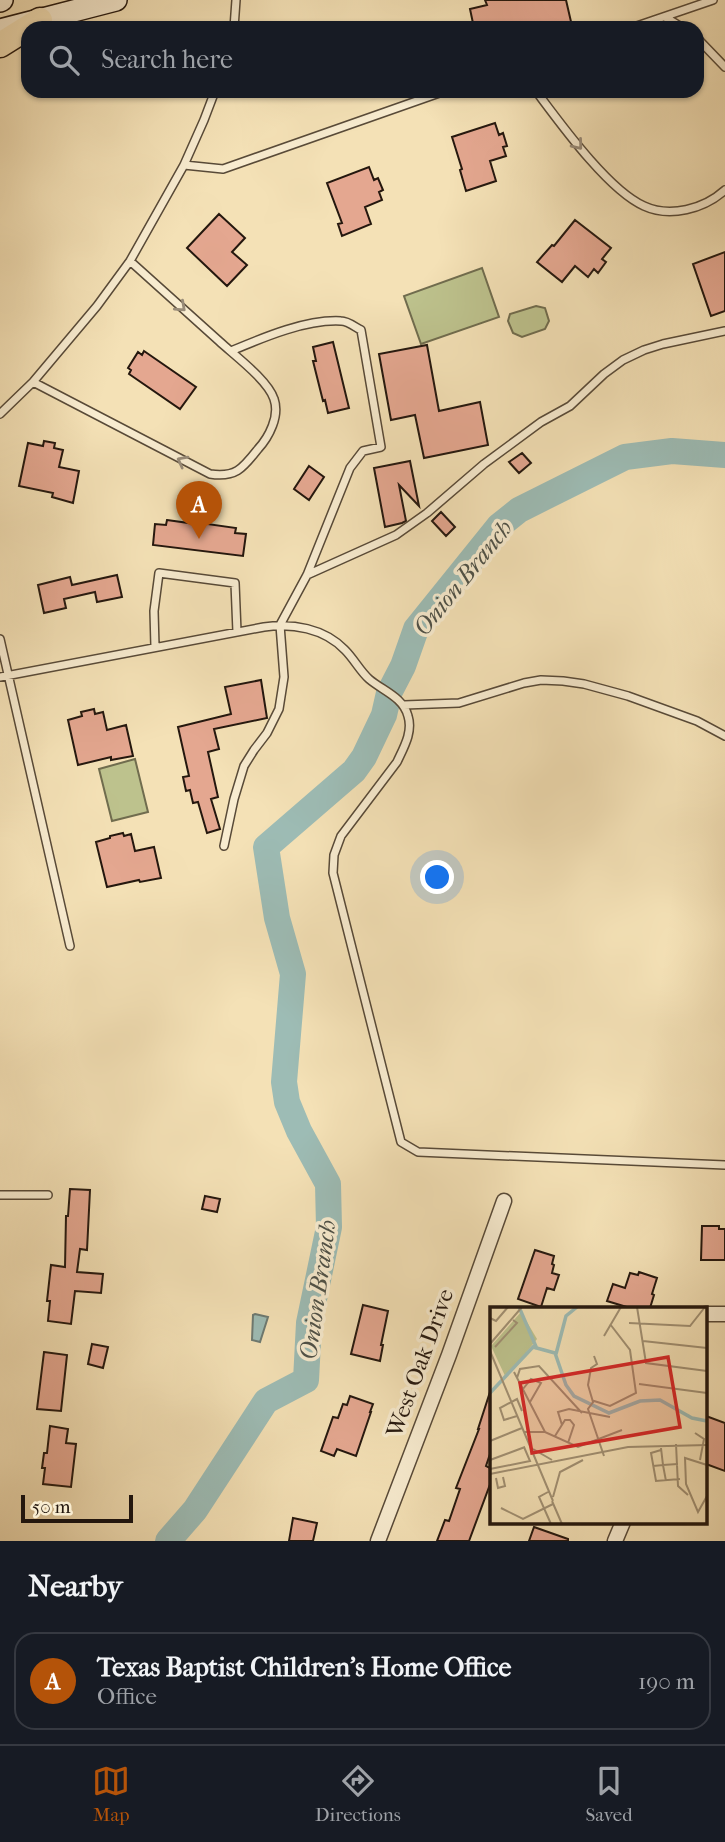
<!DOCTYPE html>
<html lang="en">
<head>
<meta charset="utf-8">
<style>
	:root { --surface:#171b24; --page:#20242c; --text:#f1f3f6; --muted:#9ea1a6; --line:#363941; --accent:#b45309 }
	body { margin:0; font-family:"IM FELL French Canon",serif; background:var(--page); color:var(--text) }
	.scale { position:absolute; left:21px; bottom:18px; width:112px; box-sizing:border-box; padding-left:7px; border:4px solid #24170e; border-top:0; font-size:19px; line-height:24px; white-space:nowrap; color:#24170e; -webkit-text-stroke:5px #f8ecd0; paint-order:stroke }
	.you { position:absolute; left:438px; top:878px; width:24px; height:24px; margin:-18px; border:5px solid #fff; border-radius:50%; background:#1a73e8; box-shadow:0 0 0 10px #1a73e833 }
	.badge { display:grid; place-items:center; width:46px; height:46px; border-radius:50%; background:var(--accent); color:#fff; font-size:23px; font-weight:700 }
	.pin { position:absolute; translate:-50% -58px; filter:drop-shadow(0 2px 4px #0008) }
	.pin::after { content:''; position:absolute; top:37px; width:24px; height:21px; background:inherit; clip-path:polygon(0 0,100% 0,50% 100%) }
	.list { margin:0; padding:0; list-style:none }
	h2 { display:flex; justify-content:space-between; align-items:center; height:91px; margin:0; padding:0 28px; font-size:30px }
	h2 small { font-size:23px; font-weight:400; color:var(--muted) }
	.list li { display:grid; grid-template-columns:46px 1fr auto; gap:21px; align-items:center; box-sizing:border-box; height:98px; margin:0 14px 14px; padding:0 14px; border:2px solid var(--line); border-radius:21px }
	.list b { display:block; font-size:26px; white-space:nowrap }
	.list p { margin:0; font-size:23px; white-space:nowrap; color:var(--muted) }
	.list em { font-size:23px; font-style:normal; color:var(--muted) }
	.icon { flex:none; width:38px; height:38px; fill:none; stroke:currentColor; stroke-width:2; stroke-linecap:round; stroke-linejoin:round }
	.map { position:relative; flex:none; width:725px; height:1541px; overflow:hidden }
	.search { position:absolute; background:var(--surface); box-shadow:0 2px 5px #0004; left:21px; right:21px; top:21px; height:77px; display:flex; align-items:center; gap:18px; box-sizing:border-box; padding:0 24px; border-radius:21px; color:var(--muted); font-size:26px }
	.sheet { height:203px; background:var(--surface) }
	nav { display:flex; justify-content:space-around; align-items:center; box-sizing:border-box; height:98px; border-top:2px solid var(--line); background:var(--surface); font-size:19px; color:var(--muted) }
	nav a { display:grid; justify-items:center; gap:4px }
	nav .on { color:var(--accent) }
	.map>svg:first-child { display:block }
	.green { fill:#bdc28d; stroke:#706c4e; stroke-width:2 }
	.water { fill:#9dbcb5; stroke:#6d7a72; stroke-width:2 }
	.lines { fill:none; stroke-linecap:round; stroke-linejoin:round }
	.river { stroke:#9dbcb5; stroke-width:26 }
	.building { fill:#e4a790; stroke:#24170e; stroke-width:2 }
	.service-casing { stroke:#584a38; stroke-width:10 }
	.minor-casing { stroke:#584a38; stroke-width:17 }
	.secondary-casing { stroke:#24170e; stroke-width:24 }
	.trunk-casing { stroke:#24170e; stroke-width:27 }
	.service { stroke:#f8ecd0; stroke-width:7 }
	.minor { stroke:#f8ecd0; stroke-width:14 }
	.secondary { stroke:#f8ecd0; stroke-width:21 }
	.trunk { stroke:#f4e1b6; stroke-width:24 }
	.oneway { stroke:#998c79 }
	.labels { text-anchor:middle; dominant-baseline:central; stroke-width:7; stroke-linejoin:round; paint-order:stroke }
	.street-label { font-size:23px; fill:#24170e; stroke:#f8ecd0 }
	.water-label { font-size:24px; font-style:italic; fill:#4e5148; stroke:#f8ecd0 }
	.inset-river { fill:none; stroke:#9dbcb5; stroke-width:3.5 }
	.inset-road { fill:none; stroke:#a19073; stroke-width:2 }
	.view { fill:#d62828; fill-opacity:0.15; stroke:#d62828; stroke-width:3.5 }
	.inset-edge { fill:none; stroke:#24170e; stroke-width:3.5 }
</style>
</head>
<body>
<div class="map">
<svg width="725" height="1541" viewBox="0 0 725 1541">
	<rect width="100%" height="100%" fill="#f4e1b6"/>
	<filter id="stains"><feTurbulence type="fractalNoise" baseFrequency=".00286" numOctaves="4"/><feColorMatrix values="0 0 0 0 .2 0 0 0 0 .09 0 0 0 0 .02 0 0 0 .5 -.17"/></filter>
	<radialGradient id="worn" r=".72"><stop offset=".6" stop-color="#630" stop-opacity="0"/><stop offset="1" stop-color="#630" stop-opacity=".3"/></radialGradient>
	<!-- green -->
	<path class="green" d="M482,268L499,317L421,344L404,296Z
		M536,306L545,308L549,321L545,329L522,337L513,333L508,321L510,314Z
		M135,759L148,812L112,821L99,769Z"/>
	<!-- water -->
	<path class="water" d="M255,1314L268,1317L260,1342L252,1340L253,1315Z"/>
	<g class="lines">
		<!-- river -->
		<path class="river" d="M168,1541L195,1510L266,1401L306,1380L309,1323L329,1227L328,1184L299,1131L287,1102L284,1082L293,974L277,918L266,847L354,771L364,757L384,715L389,693L403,666L416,629L499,526L519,510L625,457L672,451L725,455"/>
	</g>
	<!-- building -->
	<path class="building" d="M485,0H566L572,26L564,28H474L470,9L487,5Z
		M495,123L499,135L503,133L507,146L503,147L506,156L490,161L496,181L466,191L460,170L462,169L452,137Z
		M369,167L374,180L378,178L383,190L379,192L382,200L365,207L371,224L342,236L338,224L342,223L327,183Z
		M219,214L245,238L232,252L247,265L227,286L187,248Z
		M575,220L611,248L602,259L606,262L598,273L594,269L588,277L575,266L562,282L537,262L552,245L554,246Z
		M725,252V311L711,316L693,264Z
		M333,342L349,408L328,413L325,400L323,401L313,361H316L313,347Z
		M427,345L439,411L480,402L488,445L424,458L415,415L391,420L379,354Z
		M144,351L196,387L180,409L129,374L131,370L128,368L138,352L142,355Z
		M44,441L55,443L54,448L63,450L59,467L79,471L73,503L52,497L53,493L19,486L28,443L43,446Z
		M522,453L531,463L519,473L509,462Z
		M410,461L419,506L399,485L406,521L402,523L385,527L374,468Z
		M309,466L324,477L309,500L294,489Z
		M441,512L455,527L446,536L432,521Z
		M167,520L196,524V520L207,521V524L236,528L235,533L246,534L243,556L153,545L155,524L166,525Z
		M117,575L122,597L97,602L95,592L64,599L66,608L44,613L38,585L70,577L72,585Z
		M261,680L267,718L214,729L219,749L208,752L218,797L211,799L220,829L207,833L198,802L193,803L190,790L186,791L183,777L189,776L178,727L231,714L225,687Z
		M94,709L95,714L103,712L107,730L126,725L133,756L111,760V757L78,765L68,720L82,716L81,712Z
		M123,833L124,836L131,834L135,851L154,847L161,878L140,882L139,880L107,887L96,842L110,838V836Z
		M70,1189L90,1190L87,1250L80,1249L77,1272L103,1274L101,1293L75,1291L71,1324L48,1321L50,1301H47L51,1265L65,1267L66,1216H68Z
		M205,1196L220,1199L217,1212L202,1209Z
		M702,1226H719V1229H725V1260H701Z
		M535,1250L554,1256L552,1264L554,1265L552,1273L559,1275L554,1290L547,1288L541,1307L518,1299Z
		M639,1272L657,1278L652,1294L654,1295L650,1308H630L607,1301L613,1284L625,1288L630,1273L638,1275Z
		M363,1305L388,1311L381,1345H383L380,1361L351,1354Z
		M92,1344L108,1347L103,1368L88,1364Z
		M44,1352L67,1355L61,1411L37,1409Z
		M490,1392H492V1448L486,1466L492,1469V1479L469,1541H437L445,1520L449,1521L460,1489L456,1488L479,1429H478Z
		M350,1396L373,1404L370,1412H371L356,1456L337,1449L334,1456L321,1451L333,1417L338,1418L343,1404L347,1405Z
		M706,1416L725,1423V1471L706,1464Z
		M50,1426L68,1429L66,1443L76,1444L71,1487L43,1484L45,1468H42L44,1453H47Z
		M293,1518L317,1523L313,1541H289Z
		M534,1527L568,1539V1541H529Z"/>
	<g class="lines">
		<defs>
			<path id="service" d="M665,17L683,28
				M234,28L236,0
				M631,28L713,0
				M697,38L725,67
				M536,91C560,123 608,190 644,206C670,218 704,209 725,190
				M184,165L223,169L445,91
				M33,382L210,474C236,478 243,468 258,449C269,437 280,416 274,399C268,380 234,355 219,341C189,314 160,288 130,261
				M0,414L33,382L97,306L130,261L184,165L204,120L215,91
				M307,575L396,535L427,513L484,464L541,422L570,406L604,374L623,360L644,350L663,344L725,331
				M0,639L70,946
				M155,647L154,611L159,573L235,583L237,632
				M0,677L264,627C292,623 324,628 345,650C354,659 360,671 369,679C383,691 403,697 408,716C413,732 404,747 397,762L341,836L334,855L333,873L401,1142L418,1152L725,1165
				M404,705L459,703L524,683L541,680L563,681L584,684L628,696L697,721L725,736
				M224,846L234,799L244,766L254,750L267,733L279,709L284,677L280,625L307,575L350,468L363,451L381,447L361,330C355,327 348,321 341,321C306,319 262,338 231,351
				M0,1195H48"/>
			<path id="minor" d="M706,1314H725
				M378,1541L449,1355L504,1201
				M615,1541L623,1522"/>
			<path id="secondary" d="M0,1L2,0
				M0,30L116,0"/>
			<path id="trunk" d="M0,45L40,20"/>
		</defs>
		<!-- service casing -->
		<use href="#service" class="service-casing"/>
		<!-- minor casing -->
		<use href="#minor" class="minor-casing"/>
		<!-- secondary casing -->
		<use href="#secondary" class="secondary-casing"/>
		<!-- trunk casing -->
		<use href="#trunk" class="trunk-casing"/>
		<!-- service -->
		<use href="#service" class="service"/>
		<!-- minor -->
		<use href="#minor" class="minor"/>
		<!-- secondary -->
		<use href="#secondary" class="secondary"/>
		<!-- trunk -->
		<use href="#trunk" class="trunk"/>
	</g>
	<!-- one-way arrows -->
	<defs><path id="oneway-chevron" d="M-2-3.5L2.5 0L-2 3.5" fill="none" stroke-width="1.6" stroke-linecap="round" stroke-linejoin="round" transform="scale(1.75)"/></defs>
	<g class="oneway">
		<use href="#oneway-chevron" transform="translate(578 145) rotate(51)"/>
		<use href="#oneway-chevron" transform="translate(181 307) rotate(42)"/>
		<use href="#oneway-chevron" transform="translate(182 461) rotate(-152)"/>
	</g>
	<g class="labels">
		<!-- street labels -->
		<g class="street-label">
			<text transform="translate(420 1363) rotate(-70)">West Oak Drive</text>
		</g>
		<!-- water labels -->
		<g class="water-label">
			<text transform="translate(463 578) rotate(-51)">Onion Branch</text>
			<text transform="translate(318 1290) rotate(-82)">Onion Branch</text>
		</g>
	</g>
	<!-- overview -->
	<g transform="translate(490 1307)">
		<rect width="217" height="217" fill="#f4e1b6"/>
		<path d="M31,5L47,32L16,71L1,39Z" fill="#bdc28d"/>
		<path class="inset-river" d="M29,0L47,42M66,47L76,9L87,0M0,86L43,40L65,46L76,78L84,89L119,106L150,94L170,93L202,111L217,114"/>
		<path class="inset-road" d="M147,0L156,56L217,64M0,11L6,14L18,0M139,16L200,19L215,0M114,29L131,0M153,34L217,41M0,37L32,0M5,40L27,16L23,13M0,44L63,194M24,65L55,125M27,71L30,62L49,59L92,106M149,77L217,86M33,82L41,72L51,76L40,95M103,95L98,78L101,61L107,57L104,49M27,109L14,113L10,101L27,92L32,104M72,118L68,105L79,102L120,110M34,125H55L88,140L132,123M205,126L214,132L210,153M65,129L75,113H80L84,118L78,136M0,134L32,121M186,137L188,179L198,188M171,141L173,158L188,157M43,142L62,153M171,143L161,146L166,174L190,172M114,149L98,102L104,94L120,99L146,86L140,43L120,17M0,153L35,140M217,158L195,151L196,177L208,205L217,189M163,159L173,158L176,174M0,162L40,154L34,140M0,167L138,140L217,138M6,171L8,181L15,179L13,170M58,185L49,190L61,217M63,190L70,165L93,153M62,194L72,217M11,201L33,212L63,197"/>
		<path class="view" d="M178,50L190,120L42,146L30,76Z"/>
		<rect width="217" height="217" class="inset-edge"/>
	</g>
	<rect width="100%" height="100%" filter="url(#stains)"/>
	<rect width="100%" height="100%" fill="url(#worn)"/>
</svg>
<div class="scale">50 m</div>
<div class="you"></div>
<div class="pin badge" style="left:199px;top:539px">A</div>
<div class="search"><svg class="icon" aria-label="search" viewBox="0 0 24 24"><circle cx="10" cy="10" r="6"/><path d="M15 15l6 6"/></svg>Search here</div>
</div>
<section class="sheet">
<h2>Nearby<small></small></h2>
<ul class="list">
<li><span class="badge">A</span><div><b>Texas Baptist Children's Home Office</b><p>Office</p></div><em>190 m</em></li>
</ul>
</section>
<nav>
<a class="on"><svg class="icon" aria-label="map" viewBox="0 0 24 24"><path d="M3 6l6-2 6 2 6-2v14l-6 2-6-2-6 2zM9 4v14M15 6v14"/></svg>Map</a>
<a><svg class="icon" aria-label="directions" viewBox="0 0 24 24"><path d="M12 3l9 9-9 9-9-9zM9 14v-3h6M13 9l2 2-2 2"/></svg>Directions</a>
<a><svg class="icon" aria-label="saved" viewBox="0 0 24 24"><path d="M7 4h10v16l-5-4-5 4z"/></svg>Saved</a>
</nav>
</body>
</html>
